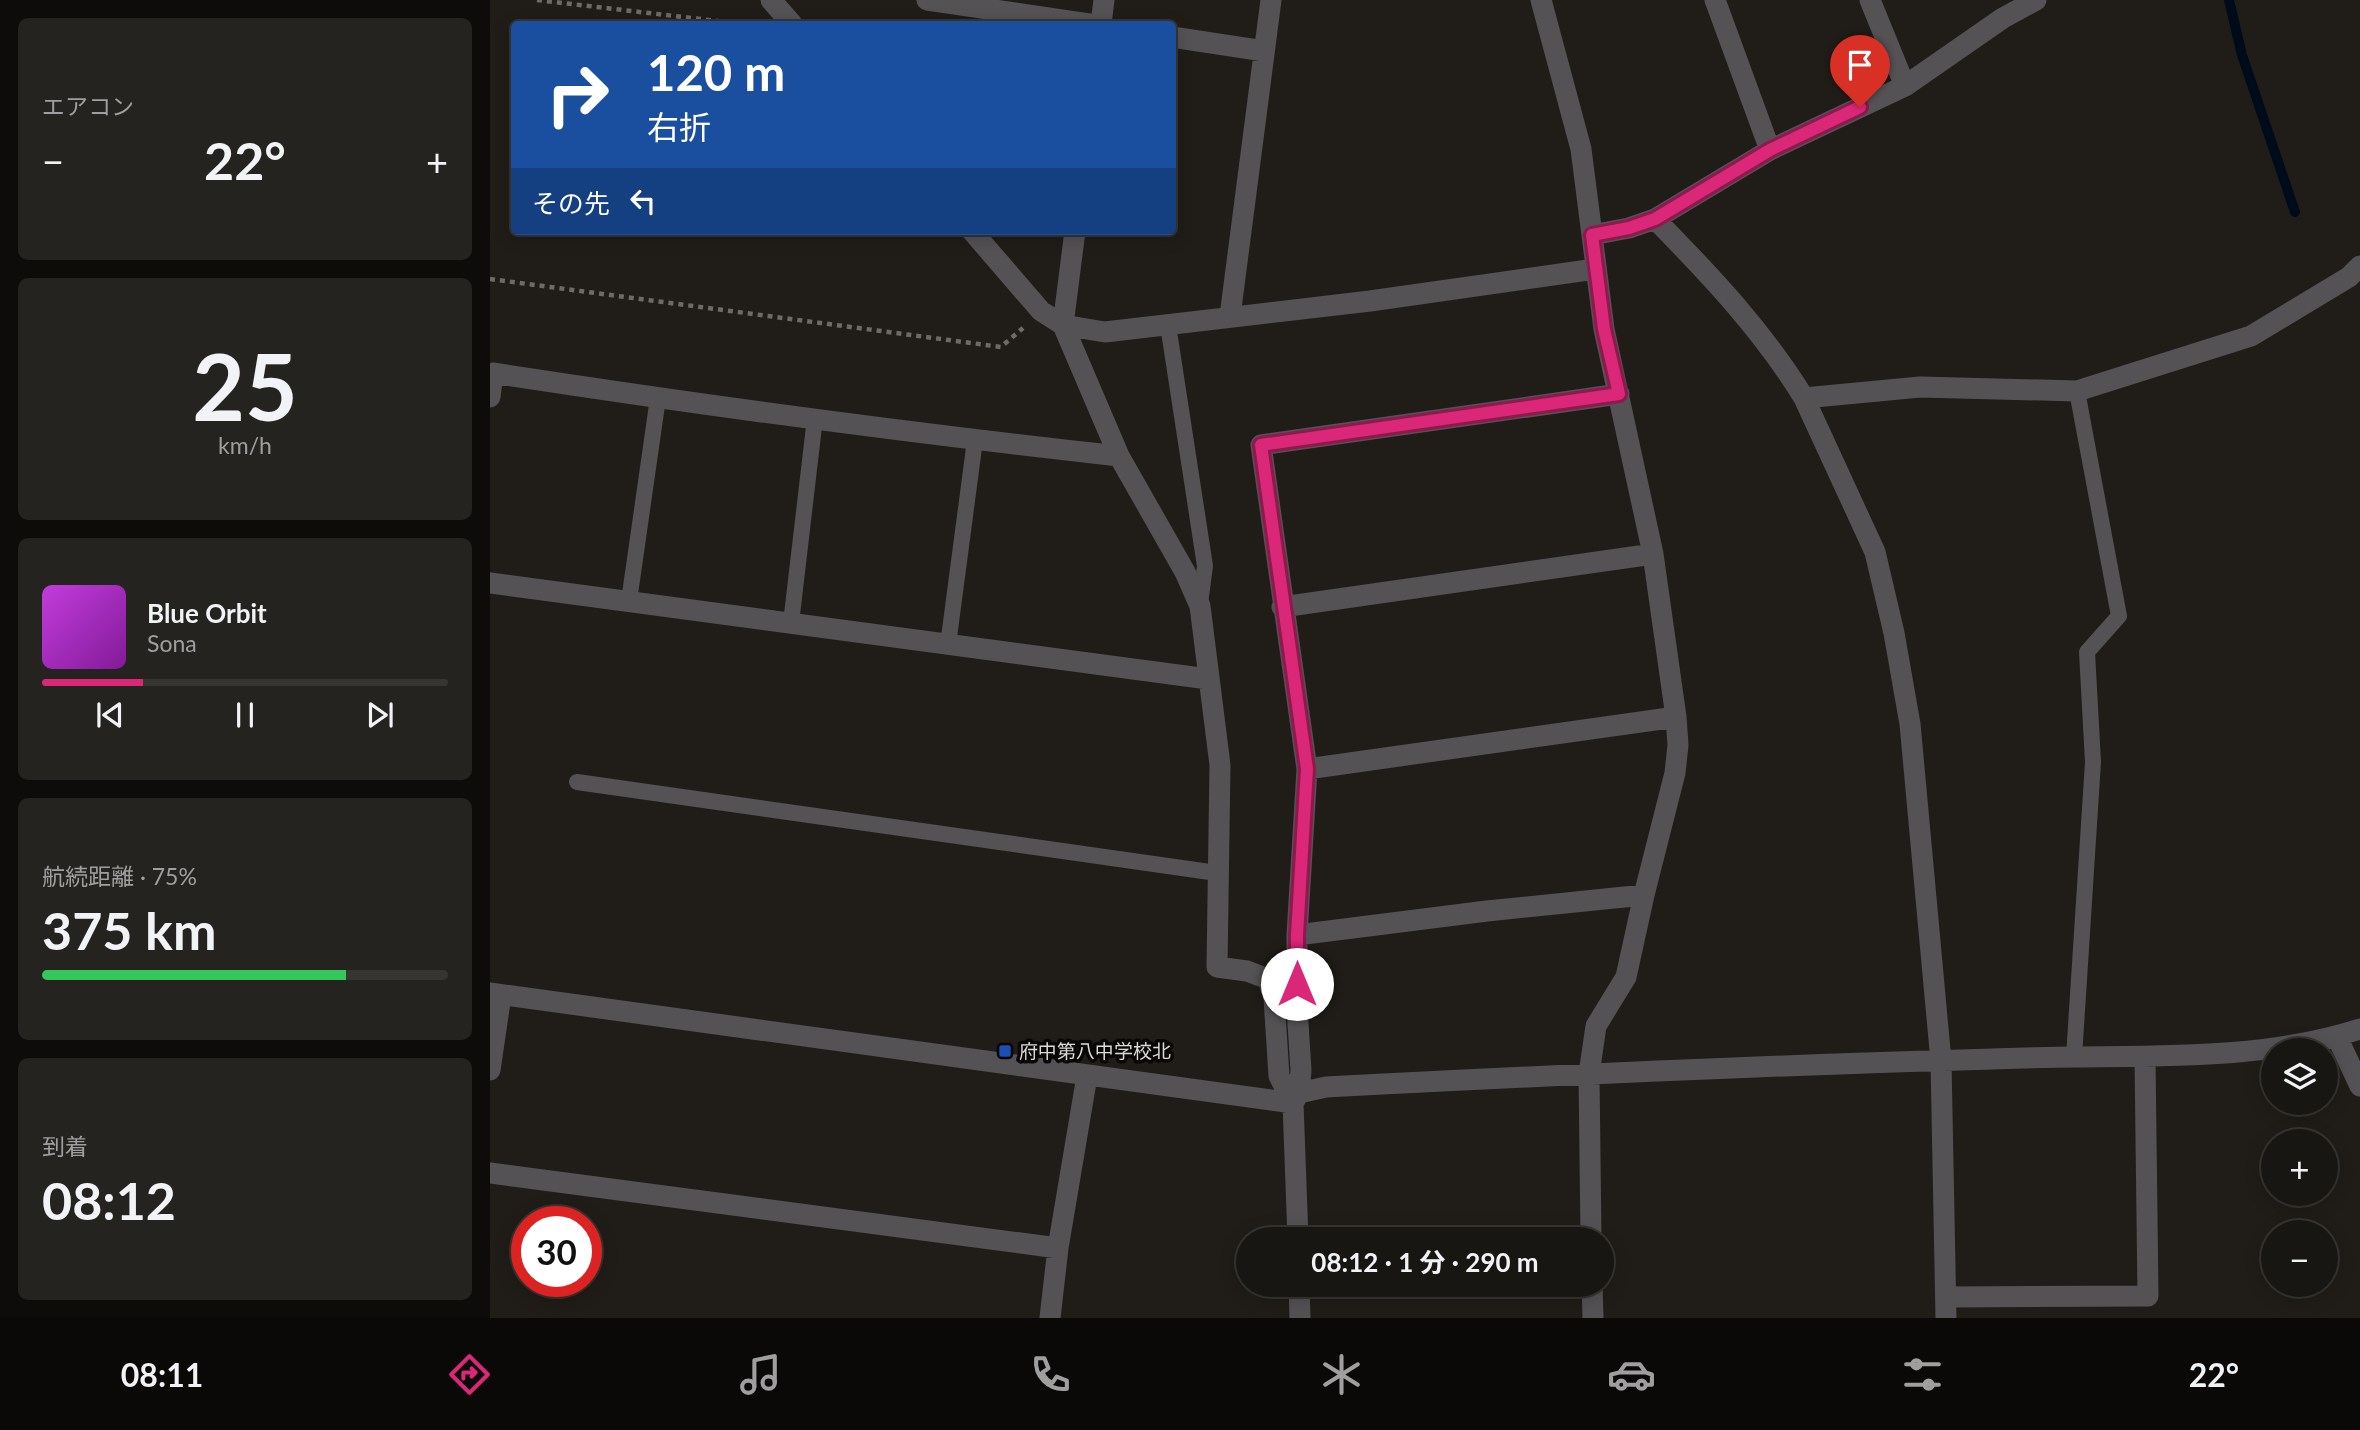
<!DOCTYPE html>
<html lang="ja">
<meta charset="utf-8">
<style>
body{margin:0;font-family:Lato,"Noto Sans JP",sans-serif;background:#252320;color:#f1f3f6;height:100vh;display:flex;flex-direction:column;font-size:26px;white-space:nowrap}
*{box-sizing:border-box;margin:0}
p{font-size:23px;color:#9f9f9f}
.icon{flex:none;width:38px;height:38px;fill:none;stroke:currentColor;stroke-width:2;stroke-linecap:round;stroke-linejoin:round}
.map{position:relative;flex:1;overflow:hidden}
.side{display:flex;flex-direction:column;gap:18px;padding:18px;background:#0d0c0a;width:490px}
.side>*{flex:none}
.banner{position:absolute;left:21px;top:21px;width:665px;height:214px;border-radius:7px;box-shadow:0 4px 18px #0003,0 0 0 2px #363532;background:#1a4fa0;color:#fff;overflow:hidden}
.buttons{position:absolute;left:1771px;top:1038px;display:grid;gap:14px}
.buttons a{display:grid;place-items:center;width:77px;height:77px;border-radius:50%;background:#181612;box-shadow:0 4px 18px #0003,0 0 0 2px #363532;font-size:35px}
.speed{position:absolute;left:21px;top:1206px;display:flex;gap:14px;font-size:35px;font-weight:700;text-align:center}
.speed>*{display:grid;place-content:center;width:91px;height:91px;border-radius:50%;background:#181612;box-shadow:0 4px 18px #0003,0 0 0 2px #363532;line-height:1}
.speed .limit{border:10px solid #d22;background:#fff;color:#111}
.pin{position:absolute;display:grid;place-items:center;width:60px;height:60px;color:#fff;margin:-72px -30px;border-radius:50% 50% 50% 0;rotate:-45deg;box-shadow:0 0 7px #0007}
.pin .icon{rotate:45deg}
.me{position:absolute;width:77px;margin:-38px;rotate:0deg;stroke-linejoin:round;filter:drop-shadow(0 0 5px #0008)}
.turn{display:flex;align-items:center;gap:24px;height:147px;padding:0 21px;font-size:32px}
.turn .icon{width:91px;height:91px;stroke-width:2.5}
.turn b{display:block;font-size:49px;line-height:60px}
.then{display:flex;align-items:center;height:66px;padding:0 21px;background:#0003;gap:14px;font-size:26px}
.big{font-size:52px;font-weight:700;line-height:1.1}
.side .tile{flex:1;display:flex;flex-direction:column;justify-content:center;gap:10px;min-width:0;padding:0 24px;border-radius:10px;background:#252320}
.side .dial{align-items:center;gap:0}
.dial b{font-size:91px;line-height:1}
.song{display:flex;align-items:center;gap:21px}
.cover{width:84px;height:84px;border-radius:10px;background:linear-gradient(135deg,hsl(290 70% 55%),hsl(290 70% 35%))}
.played{height:7px;border-radius:4px;background:linear-gradient(90deg,#db2777 25%,#363532 25%)}
.keys{display:flex;justify-content:space-around;direction:ltr}
.heat{display:flex;justify-content:space-between;align-items:center;font-size:38px;direction:ltr}
.charge{height:10px;border-radius:5px;background:linear-gradient(90deg,#34c759 75%,#363532 0)}
.trip{position:absolute;left:746px;top:1227px;width:378px;height:70px;border-radius:35px;background:#181612;box-shadow:0 4px 18px #0003,0 0 0 2px #363532;font-weight:700;line-height:70px;text-align:center}
.dock{display:flex;height:112px;justify-content:space-around;align-items:center;background:#0a0907;color:#9f9f9f}
.dock .icon{width:49px;height:49px}
.dock .current{color:#db2777}
.dock b{font-size:32px;color:#f1f3f6}
main{display:flex;flex:1;min-height:0}
.map>svg:first-child{display:block}
.lines{fill:none;stroke-linecap:round;stroke-linejoin:round}
.stream{stroke:#000b1a;stroke-width:10}
.path{stroke:#6e6b67;stroke-width:4.5;stroke-dasharray:5 5;stroke-linecap:butt}
.lane{stroke:#545254;stroke-width:16}
.street{stroke:#545254;stroke-width:21}
.route-casing{stroke:#8e194d;stroke-width:18}
.route{stroke:#db2777;stroke-width:12}
.transit-dot{fill:#1a4fb4;stroke:#090706;stroke-width:2.5}
.labels{text-anchor:middle;stroke-width:7;stroke-linejoin:round;paint-order:stroke}
.poi-label{font-size:19px;fill:#dbd9d6;stroke:#090706;text-anchor:start}
</style>
<main>
<section class="side">
<div class="tile"><p>エアコン</p>
<div class="heat"><a>−</a><b class="big">22°</b><a>+</a></div>
</div>
<div class="tile dial"><b>25</b><p>km/h</p></div>
<div class="tile">
<div class="song"><i class="cover"></i><div><b>Blue Orbit</b><p>Sona</p></div></div>
<div class="played"></div>
<div class="keys"><svg class="icon" aria-label="previous" viewBox="0 0 24 24"><path d="M18 5L8 12l10 7zM5 5v14"/></svg><svg class="icon" aria-label="pause" viewBox="0 0 24 24"><path d="M8 5v14M16 5v14"/></svg><svg class="icon" aria-label="next" viewBox="0 0 24 24"><path d="M6 5l10 7-10 7zM19 5v14"/></svg></div>
</div>
<div class="tile"><p>航続距離 · 75%</p><b class="big">375 km</b><div class="charge"></div></div>
<div class="tile"><p>到着</p><b class="big">08:12</b></div>
</section>
<div class="map">
<svg width="1870" height="1318" viewBox="0 0 1870 1318">
<rect width="100%" height="100%" fill="#201d18"/>
<g class="lines">
<path class="stream" d="M1739,0L1752,55L1805,212"/>
<path class="path" d="M47,0L253,24
M0,279L511,347L533,328"/>
<path class="lane" d="M678,325L715,566L710,604
M139,601L168,398
M301,623L325,418
M458,645L485,440
M87,782L727,873
M1584,1057L1603,762L1597,652L1629,616L1587,391"/>
<path class="street" d="M281,0L302,24
M437,0L599,24
M1051,0L1091,149L1114,329L1163,554L1186,717L1188,745L1185,773L1154,895L1136,977L1106,1026L1099,1074L1101,1239
M1225,0L1280,150
M1380,0L1415,86
M611,24L614,0
M682,37L774,51
M1165,219C1220,275 1273,331 1314,398L1430,387L1587,391L1761,336L1859,277L1870,266
M482,231L551,311L573,325L615,332L880,301L1105,269
M585,231L573,325L629,456L695,572L710,606L730,765L727,967L757,971L778,979L784,998L789,1076L803,1103L808,1239
M1102,235L1139,228L1165,219L1280,150L1415,86L1513,18L1546,0
M740,316L781,0
M0,397L3,373C211,405 420,433 629,456
M1314,398L1385,552L1404,633L1420,724L1451,1061L1456,1318
M0,583L718,679
M792,607L1163,554
M817,769L1186,717
M807,935L997,911L1154,895
M0,993L803,1103
M1847,1037L1870,1086
M0,1070L11,995
M809,1093L811,1070L807,1008V935L817,769L771,445L1129,394
M803,1103L809,1093L836,1087C1048,1076 1259,1066 1471,1060C1509,1059 1548,1057 1587,1057C1681,1056 1780,1058 1870,1029
M0,1173L568,1248
M809,1284L810,1318
M1102,1284L1103,1318
M1456,1297L1658,1296L1655,1057
M560,1318L568,1248L597,1076"/>
</g>
<g class="lines">
<defs>
<path id="route" d="M807,984V935L817,769L771,445L1129,394L1114,329L1102,235L1139,228L1165,219L1280,150L1370,107"/>
</defs>
<use href="#route" class="route-casing"/>
<use href="#route" class="route"/>
</g>
<rect class="transit-dot" x="508" y="1044" width="14" height="14" rx="3.5"/>
<g class="labels">
<g class="poi-label">
<text x="529" y="1058">府中第八中学校北</text>
</g>
</g>
</svg>
<div class="buttons">
<a><svg class="icon" aria-label="layers" viewBox="0 0 24 24"><path d="M12 4l9 5-9 5-9-5zM3 14l9 5 9-5"/></svg></a>
<a>+</a>
<a>−</a>
</div>
<div class="speed"><div class="limit">30</div></div>
<div class="pin" style="left:1370px;top:107px;background:#d93025"><svg class="icon" aria-label="arrive" viewBox="0 0 24 24"><path d="M6 21V4h12l-3 4 3 4H6"/></svg></div>
<svg class="me" style="left:807px;top:984px" viewBox="-20 -20 40 40"><circle r="19" fill="#fff"/><path d="M0-13L10 11 0 6-10 11z" fill="#db2777"/></svg>
<div class="trip">08:12 · 1 分 · 290 m</div>
<div class="banner">
<div class="turn"><svg class="icon" aria-label="right" viewBox="0 0 24 24"><path d="M7 20v-9h11M14 6l5 5-5 5"/></svg><div><b>120 m</b>右折</div></div>
<div class="then">その先<svg class="icon" aria-label="left" viewBox="0 0 24 24"><path d="M17 20v-9H6M10 6l-5 5 5 5"/></svg></div>
</div>
</div>
</main>
<nav class="dock">
<b>08:11</b>
<svg class="icon current" aria-label="directions" viewBox="0 0 24 24"><path d="M12 3l9 9-9 9-9-9zM9 14v-3h6M13 9l2 2-2 2"/></svg>
<svg class="icon" aria-label="music" viewBox="0 0 24 24"><path d="M9 18V5l10-2v13"/><circle cx="6" cy="18" r="3"/><circle cx="16" cy="16" r="3"/></svg>
<svg class="icon" aria-label="phone" viewBox="0 0 24 24"><path d="M5 4h4l2 5-3 2q2 4 5 5l2-3 5 2v4C11 20 4 13 5 4z"/></svg>
<svg class="icon" aria-label="climate" viewBox="0 0 24 24"><path d="M12 3v18M4 7l16 10M4 17L20 7"/></svg>
<svg class="icon" aria-label="car" viewBox="0 0 24 24"><path d="M5 17H2v-5l4-1 3-4h7l3 4 3 1v5h-3M9 17h6M6 11h13"/><circle cx="7" cy="17" r="2"/><circle cx="17" cy="17" r="2"/></svg>
<svg class="icon" aria-label="filters" viewBox="0 0 24 24"><path d="M4 7h16M4 17h16"/><circle cx="9" cy="7" r="2"/><circle cx="15" cy="17" r="2"/></svg>
<b>22°</b>
</nav>
